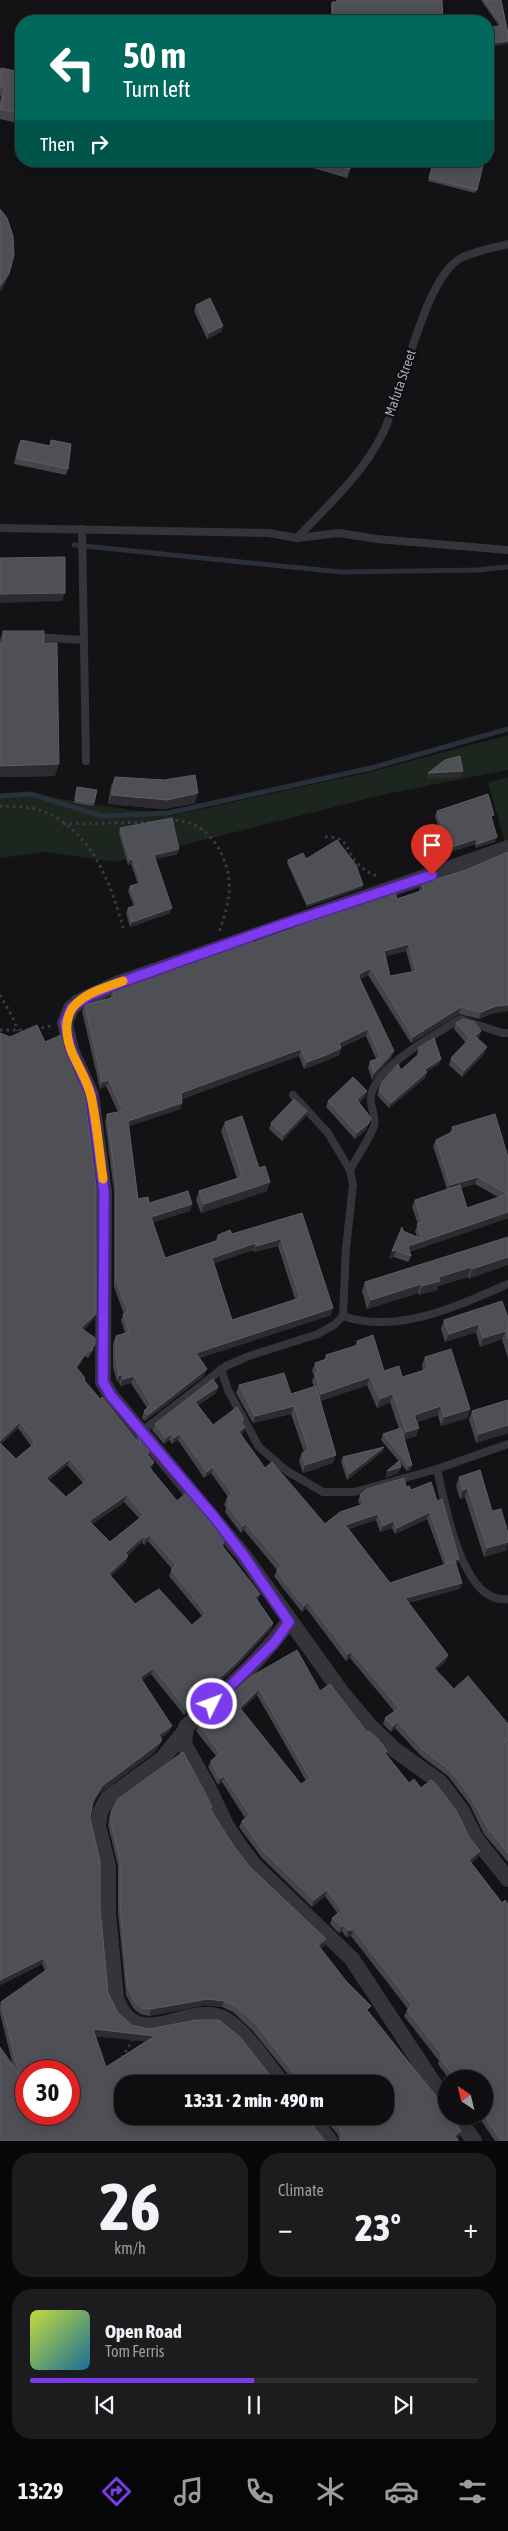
<!DOCTYPE html>
<meta charset="utf-8">
<style>
body{margin:0;font-family:"Asap Condensed",sans-serif;background:#1c1c1e;color:#f1f3f6;height:100vh;display:flex;flex-direction:column;font-size:19px;white-space:nowrap}
*{box-sizing:border-box;margin:0}
p{font-size:16px;color:#9b9c9f}
.icon{flex:none;width:28px;height:28px;fill:none;stroke:currentColor;stroke-width:2;stroke-linecap:round;stroke-linejoin:round}
.map{position:relative;height:2141px;overflow:hidden}
.side{display:flex;flex-direction:column;gap:12px;padding:12px;background:#080809;flex:1}
.side>*{flex:none}
.hud{position:absolute;left:15px;top:15px;width:479px;height:152px;border-radius:20px;box-shadow:0 2px 12px #0003,0 0 0 1px #2e2e30;background:#00695c;color:#fff;overflow:hidden}
.needle{width:32px;rotate:325deg}
.buttons{position:absolute;left:438px;top:2070px;display:grid;gap:10px}
.buttons a{display:grid;place-items:center;width:55px;height:55px;border-radius:50%;background:#0e0e10;box-shadow:0 2px 12px #0003,0 0 0 1px #2e2e30;font-size:25px}
.speed{position:absolute;left:15px;top:2060px;display:flex;gap:10px;font-size:25px;font-weight:700;text-align:center}
.speed>*{display:grid;place-content:center;width:65px;height:65px;border-radius:50%;background:#0e0e10;box-shadow:0 2px 12px #0003,0 0 0 1px #2e2e30;line-height:1}
.speed .limit{border:8px solid #d22;background:#fff;color:#111}
.pin{position:absolute;display:grid;place-items:center;width:42px;height:42px;color:#fff;margin:-51px -21px;border-radius:50% 50% 50% 0;rotate:-45deg;box-shadow:0 0 5px #0007}
.pin .icon{rotate:45deg}
.me{position:absolute;width:55px;margin:-28px;rotate:48deg;stroke-linejoin:round;filter:drop-shadow(0 0 4px #0008)}
.turn{display:flex;align-items:center;gap:18px;height:105px;padding:0 25px;font-size:22px}
.turn .icon{width:65px;height:65px;stroke-width:2.5}
.turn b{display:block;font-size:35px;line-height:42px}
.then{display:flex;align-items:center;height:48px;padding:0 25px;background:#0003;gap:10px;font-size:19px}
.big{font-size:38px;font-weight:800;line-height:1.1}
.side .widget{flex:1;display:flex;flex-direction:column;justify-content:center;gap:8px;min-width:0;padding:0 18px;border-radius:20px;background:#1c1c1e}
.side .dial{align-items:center;gap:0}
.dial b{font-size:65px;line-height:1}
.song{display:flex;align-items:center;gap:15px}
.cover{width:60px;height:60px;border-radius:8px;background:linear-gradient(135deg,hsl(70 70% 55%),hsl(200 70% 35%))}
.played{height:5px;border-radius:2px;background:linear-gradient(90deg,#7c3aed 50%,#2e2e30 50%)}
.keys{display:flex;justify-content:space-around;direction:ltr}
.heat{display:flex;justify-content:space-between;align-items:center;font-size:28px;direction:ltr}
.side .tiles{flex:1;display:grid;gap:12px;grid-template-columns:1fr 1fr}
.widget:last-child{grid-column:span 2}
.trip{position:absolute;left:114px;top:2075px;width:280px;height:50px;border-radius:20px;background:#0e0e10;box-shadow:0 2px 12px #0003,0 0 0 1px #2e2e30;font-weight:800;line-height:50px;text-align:center}
.menu{display:flex;height:80px;justify-content:space-around;align-items:center;background:#060606;color:#9b9c9f}
.menu .icon{width:35px;height:35px}
.menu .current{color:#7c3aed}
.menu b{font-size:22px;color:#f1f3f6}
.map>svg:first-child{display:block}
.green{fill:#1d251f}
.lines{fill:none;stroke-linecap:round;stroke-linejoin:round}
.stream{stroke:#293039;stroke-width:5}
.path{stroke:#3a3b41;stroke-width:3;stroke-dasharray:2.5 4;stroke-linecap:butt}
.lane{stroke:#34343a;stroke-width:8}
.street{stroke:#34343a;stroke-width:16}
.wall{fill:#44444a;fill-rule:evenodd}
.shaded-wall{fill:#2c2c30}
.building{fill:#4f4f56;stroke:#5c5d65;fill-rule:evenodd}
.route-casing{stroke:#51269a;stroke-width:12}
.route{stroke:#7c3aed;stroke-width:9}
.slow{stroke:#f59e0b;stroke-width:9}
.labels{text-anchor:middle;stroke-width:4.5;stroke-linejoin:round;paint-order:stroke}
.street-label{font-size:14px;fill:#a4a7b6;stroke:#0e0e10}
</style>
<div class="map">
<svg width="508" height="2141" viewBox="0 0 508 2141">
<rect width="100%" height="100%" fill="#131315"/>
<path class="green" d="M508,735V770L503,771L386,794L116,862L46,852L0,858V798L31,794L170,816L370,772Z
M508,777V841L505,842L488,783Z"/>
<g class="lines">
<path class="stream" d="M74,545L341,572L477,570L508,567
M0,796L31,794L102,816L168,813L371,768L508,729"/>
<path class="path" d="M0,806C14,807 29,806 42,811C91,829 111,883 123,928
M169,821C208,816 233,860 229,895C227,908 223,921 219,933
M63,824L157,822
M325,837C348,836 346,850 357,863C363,869 369,873 377,876
M0,995L13,1018L18,1031
M35,1029L51,1026
M0,1030H29
M122,2058L134,2037"/>
<path class="lane" d="M0,528L269,533L297,538L339,533L377,539L508,550
M82,529L86,761
M297,538C328,505 363,474 383,433C402,394 424,277 461,258C475,251 493,248 508,244
M34,637L84,640
M350,1170C356,1158 370,1138 374,1126C377,1116 369,1106 371,1096C377,1065 435,1035 460,1019L502,1033H508
M343,1316C398,1335 457,1306 508,1284
M221,1369L228,1390L259,1447L287,1471L323,1492H354L437,1469L508,1444
M142,1431L226,1366L249,1356L318,1334L334,1325L343,1316L346,1248L353,1185L350,1170L328,1133L293,1095
M437,1469C445,1502 461,1605 508,1599"/>
<path class="street" d="M508,848L119,983L78,1002L71,1008L65,1023L71,1050L91,1094L104,1192L103,1382L111,1396L244,1556L342,1693L369,1725L395,1750L440,1782L462,1811L476,1839L508,1879
M289,1621C260,1662 223,1693 186,1727L184,1744L208,1787L226,1825L239,1845L254,1865L352,1959L446,2102
M184,1732L162,1759L108,1798L100,1812L98,1826L108,1866V1913L116,1998C136,2055 185,2004 220,2017C241,2024 268,2066 283,2084
M310,2116L330,2141
M456,2116L474,2141"/>
</g>
<path class="wall" d="M336,0H442L443,21H331V6L332,2H336Z
M481,0H501L508,34L495,46L492,31L493,27L499,26Z
M21,68V124L0,119V102L1,96H0V71L19,72Z
M300,161H353L347,178L299,164Z
M433,161L477,190L475,193L428,181Z
M196,305L223,326L221,332L207,339L194,311Z
M21,440L49,446L51,440L68,469L66,475L14,464L18,446Z
M3,631L44,643L55,776L0,777V640Z
M115,777L195,803L164,809L108,804L111,786Z
M77,787L94,803L93,806L74,803Z
M437,811L492,820L495,842L476,848L475,844L447,853L435,816Z
M120,828L178,854L155,859L170,913L130,927L126,913L128,908L134,906L128,891L130,886L138,884L131,864L128,865L119,833Z
M508,852V1011L494,1013L479,1019L459,1014L411,1043L368,975L360,979L391,1058L372,1080L368,1068L370,1061L376,1059L366,1036L341,1047L339,1055L323,1062L304,1069L299,1056L182,1099V1103L180,1109L129,1126L138,1199L149,1203L190,1211L153,1222L165,1258L215,1241L218,1235L232,1234L302,1213L331,1315L199,1358L204,1376L145,1421L142,1418L144,1411L147,1408L131,1383L120,1386L119,1382H117L113,1367V1343L116,1336L125,1333L121,1320L124,1314L114,1287V1192L105,1121L107,1114L118,1112L106,1086L100,1089L82,1011L85,1005L110,998L113,991L253,943L420,892L419,890L422,884L466,870ZM406,951L412,972L390,976L386,956ZM278,1246L295,1299L232,1320L214,1263L253,1250L254,1252Z
M306,859L363,885L362,888L307,907L287,863L288,860Z
M456,1023L481,1031L479,1037L477,1039L484,1054L462,1077L449,1065L451,1058L466,1043L454,1029Z
M0,1033L93,1320L84,1330L95,1344L93,1351L88,1358L85,1356L77,1369L84,1380L136,1440L138,1435L149,1456L154,1462L151,1469L177,1501L225,1540L223,1547L260,1594L257,1600L273,1623L271,1629L234,1669L184,1715L151,1674L142,1680L169,1732L161,1738L162,1740L159,1746L155,1752L100,1793L93,1804L90,1818L100,1908L108,1993L118,2013L132,2025L277,2084L0,2141L13,2066L0,2013V2006L1,2002L45,1971L42,1964L0,1985ZM18,1428L31,1446L16,1459L1,1444ZM67,1465L83,1483L66,1497L49,1480ZM124,1502L139,1518L110,1542L92,1524ZM148,1541L172,1569L169,1576L202,1616L192,1625L135,1604L111,1576L126,1562L128,1555L142,1542L144,1545ZM95,2036L146,2041L106,2067Z
M418,1048L441,1059L439,1064L426,1072L425,1078L389,1108L377,1095L382,1082L401,1070L418,1055L417,1053Z
M367,1091L365,1097L359,1103L371,1118L366,1130L355,1139L326,1107L328,1101Z
M307,1111L305,1117L282,1141L269,1129L271,1123Z
M225,1122L259,1168L267,1191L201,1213L196,1200L199,1191L237,1178L221,1131Z
M452,1127L508,1157V1218L409,1252L411,1256L408,1262L394,1257L389,1258L403,1231L417,1237L415,1231L418,1224L412,1207L415,1200L447,1189L433,1146L436,1140L450,1133ZM475,1184L498,1197L467,1208L461,1188Z
M508,1237L469,1279L468,1277L438,1286L437,1290L419,1295L418,1293L367,1309L362,1291L365,1282Z
M508,1318V1359L502,1339L480,1347L476,1332L445,1342L441,1329L444,1320Z
M357,1341L384,1371L402,1377L423,1370L422,1365L425,1357L470,1409L467,1418L441,1426L438,1415L417,1422L419,1428L416,1436L404,1440L412,1465L410,1471H407L381,1440L383,1434L399,1429L390,1402L377,1408L367,1385L320,1401L333,1463L303,1473L299,1461L302,1453L304,1452L291,1414L253,1423L236,1393L239,1385L291,1394L314,1387L312,1381L314,1376L312,1371L315,1363L324,1360L326,1355L355,1346Z
M218,1387L216,1393L198,1405L213,1425L244,1420L242,1424L245,1427L243,1433L241,1435L265,1468L325,1524L360,1505L358,1501L360,1495L406,1487L437,1501L459,1559L456,1565L462,1583L459,1589L408,1603L448,1655L446,1661L436,1670L454,1689L508,1724V1862L484,1834L470,1805L448,1776L421,1756L395,1728L391,1732L383,1724L385,1718L394,1711L350,1658L346,1661L306,1608L302,1612L282,1587L274,1576L277,1570L244,1530L241,1533L225,1512L226,1507L224,1505L227,1498L228,1497L211,1473L204,1478L178,1440L172,1444L169,1440L164,1444L152,1430L155,1424ZM427,1519L444,1565L390,1583L349,1529L376,1520L380,1532L392,1528L395,1534Z
M508,1400V1433L476,1443L469,1419L472,1411Z
M384,1447L382,1452L347,1480L341,1462L343,1457Z
M459,1477L492,1511L507,1550L484,1557L465,1497L460,1499L456,1486Z
M250,1677L320,1691L367,1732L409,1783L478,1857L471,1863L502,1903L508,2141H495L478,2116H484V2079H449L438,2064L439,2061L404,2016L408,2009L351,1936L346,1937L342,1931L339,1933L330,1924L332,1918L338,1914L325,1896L312,1907L262,1858L239,1827L242,1821L245,1818L222,1782L218,1785L208,1767L211,1761L216,1756L196,1731L199,1725ZM257,1695L306,1781L301,1784L241,1710Z
M112,1809L211,1810L233,1845L249,1866L326,1939L324,1946L320,1948L446,2116L461,2131L459,2137L457,2139L459,2141H339L338,2135L322,2116H385L292,2084L291,2078L252,2030L233,2012L222,2007L205,2005L149,2016L140,2014L133,2008L126,1995L118,1913V1866L108,1825L110,1815Z"/>
<path class="shaded-wall" d="M508,41V44L495,46L496,43Z
M9,274L4,286L0,292V286Z
M223,326L221,332L207,339L209,333Z
M65,593L62,601L0,603V594Z
M59,764L55,776L0,777V766Z
M463,771L461,777L426,779L428,773Z
M198,793L195,803L164,809L108,804L112,795Z
M497,837L495,842L476,848L478,844Z
M476,839L475,844L447,853L449,848Z
M179,849L178,854L152,860L154,855Z
M133,859L131,864L128,865L130,860Z
M363,885L362,888L307,907L308,904Z
M172,908L170,913L130,927L132,922Z
M409,944L406,951L382,957L384,951Z
M371,968L368,975L356,982L358,975Z
M508,1005V1011L494,1013L479,1019L481,1012L496,1006Z
M461,1007L459,1014L411,1043L413,1037Z
M368,1029L366,1036L336,1050L339,1043Z
M481,1031L479,1037L473,1043L475,1036Z
M487,1047L484,1054L462,1077L464,1071Z
M341,1048L339,1055L323,1062L304,1069L307,1062Z
M301,1049L299,1056L178,1100L181,1093Z
M394,1051L391,1058L372,1080L374,1073Z
M441,1059L439,1064L422,1075L424,1070Z
M427,1072L425,1078L389,1108L391,1103Z
M109,1080L106,1086L100,1089L102,1082Z
M367,1091L365,1097L355,1106L357,1100Z
M182,1103L180,1109L126,1127L128,1121Z
M307,1111L305,1117L282,1141L284,1135Z
M368,1124L366,1130L355,1139L357,1133Z
M478,1177L475,1184L448,1192L450,1185Z
M270,1182L267,1191L201,1213L204,1204Z
M192,1204L190,1211L148,1224L151,1217Z
M508,1212V1218L405,1253L408,1246Z
M281,1239L278,1246L254,1252L256,1246Z
M256,1243L253,1250L210,1265L212,1258Z
M396,1250L394,1257L389,1258L392,1251Z
M508,1257V1265L469,1279L472,1269Z
M471,1267L468,1277L438,1286L437,1290L419,1295L422,1286L439,1277Z
M421,1284L418,1293L367,1309L371,1300Z
M333,1308L331,1315L194,1360L196,1353Z
M96,1314L93,1320L79,1335L81,1328Z
M479,1324L476,1332L445,1342L449,1334Z
M506,1331L502,1339L480,1347L483,1338Z
M95,1344L93,1351L88,1358L91,1351Z
M88,1350L85,1356L74,1374L76,1367Z
M207,1369L204,1376L145,1421L148,1415Z
M122,1375L119,1382H117L119,1376Z
M134,1376L131,1383L120,1386L123,1379Z
M370,1377L367,1385L318,1402L321,1394Z
M218,1387L216,1393L193,1408L195,1402Z
M393,1394L390,1402L377,1408L380,1399Z
M294,1406L291,1414L253,1423L255,1416Z
M441,1406L438,1415L411,1423L414,1415Z
M470,1409L467,1418L441,1426L444,1417Z
M20,1422L18,1428L0,1445V1441Z
M508,1425V1433L476,1443L479,1434Z
M245,1427L243,1433L237,1438L239,1432Z
M419,1428L416,1436L403,1440L406,1432Z
M171,1434L169,1440L164,1444L166,1438Z
M180,1434L178,1440L172,1444L174,1438Z
M384,1447L382,1452L347,1480L349,1474Z
M336,1455L333,1463L303,1473L305,1465Z
M70,1459L67,1465L44,1484L46,1478Z
M154,1462L152,1469L147,1473L149,1467Z
M412,1465L410,1471H407L409,1466Z
M213,1467L211,1473L204,1478L207,1472Z
M401,1467L398,1474L385,1478L387,1471Z
M468,1488L465,1497L460,1499L463,1490Z
M127,1495L124,1502L87,1527L89,1521Z
M430,1512L427,1519L395,1534L397,1528Z
M378,1514L376,1520L343,1531L345,1525Z
M394,1521L392,1528L380,1532L383,1526Z
M246,1524L244,1530L241,1533L243,1526Z
M150,1535L148,1541L144,1545L146,1538Z
M144,1536L142,1542L123,1559L125,1553Z
M508,1542L507,1550L484,1557L487,1548Z
M128,1556L126,1562L107,1580L109,1574Z
M459,1559L457,1565L445,1569L447,1563Z
M462,1583L459,1589L403,1604L405,1598Z
M260,1594L258,1600L253,1603L255,1597Z
M308,1602L306,1608L302,1612L304,1606Z
M273,1623L271,1629L234,1669L184,1715L186,1709Z
M352,1652L350,1658L346,1661L348,1654Z
M448,1655L446,1661L432,1674L434,1668Z
M154,1668L151,1674L138,1683L140,1677Z
M259,1689L257,1695L237,1714L240,1708Z
M398,1722L395,1728L391,1732L393,1726Z
M172,1726L169,1732L157,1741L159,1735Z
M162,1740L159,1746L155,1752L100,1793L91,1807L93,1801L102,1786Z
M224,1776L222,1782L218,1785L220,1779Z
M480,1851L478,1857L467,1866L469,1860Z
M327,1890L325,1896L312,1907L314,1900Z
M344,1925L342,1931L339,1933L342,1927Z
M348,1930H354L351,1936L346,1937Z
M326,1939L324,1946L316,1952L318,1945Z
M44,1958L42,1964L0,1985V1980Z
M208,1999L224,2001L222,2007L205,2005L149,2016L151,2009Z
M93,2029L155,2036L152,2042L91,2036Z
M461,2131L459,2137L455,2141V2136Z"/>
<path class="building" d="M338,0H442L443,21H333L332,2H338Z
M484,0H501L508,34V41L496,43L493,27L502,25Z
M1,68L20,72L21,68V114L0,109L5,87L0,86V73Z
M325,161H353L350,169Z
M434,161H452L460,163L461,161H484L477,190L429,178Z
M0,209L7,218L13,236L14,255L9,274L0,286Z
M210,298L223,326L209,333L196,305Z
M21,440L50,446L51,440L71,444L68,469L17,458Z
M65,557V593L0,594V558Z
M3,631H44V643H57L59,764L0,766V644H4Z
M460,756L463,771L428,773L445,760Z
M195,775L198,793L167,800L112,795L115,777L164,780Z
M77,787L97,790L94,803L75,800Z
M488,794L494,815L491,816L497,837L478,844L476,839L449,848L437,811Z
M172,818L179,849L154,855L172,908L132,922L128,908L137,905L130,886L141,883L133,859L130,860L120,828Z
M337,840L356,865L363,885L308,904L288,860L303,853L306,859Z
M508,852V1005L496,1006L481,1012L461,1007L413,1037L371,968L358,975L394,1051L374,1073L370,1061L381,1058L368,1029L339,1043L341,1048L326,1055L307,1062L301,1049L181,1093L182,1103L128,1121L138,1199L148,1197L149,1203L188,1191L192,1204L151,1217L165,1258L219,1240L218,1235L230,1230L232,1234L302,1213L333,1308L196,1353L207,1369L148,1415L144,1411L151,1404L134,1376L123,1379L122,1375L119,1376L116,1360V1336L129,1332L123,1314L128,1312L116,1280V1185L107,1114L123,1111L109,1080L102,1082L85,1005L114,997L113,991L125,985L253,941V943L395,892L397,899L424,890L422,884L466,870ZM409,944L416,971L390,976L384,951ZM281,1239L300,1298L232,1320L212,1258L256,1243V1246Z
M463,1019L474,1022L481,1031L475,1036L487,1047L464,1071L451,1058L470,1038L456,1023Z
M37,1025L45,1042L61,1035L64,1048L84,1091L96,1186V1314L81,1328L95,1338V1344L91,1351L88,1350L76,1367L85,1378L84,1380L100,1399L102,1397L141,1446L138,1435L151,1451L147,1454L154,1462L149,1467L177,1501L186,1493L225,1540L221,1544L260,1594L255,1597L273,1623L236,1663L186,1709L154,1668L140,1677L172,1726L159,1735L162,1740L157,1745L102,1786L93,1801L90,1818L100,1861V1908L108,1993L118,2013L132,2025L149,2029L196,2020H219L240,2037L277,2084H122V2116H305L325,2141H0V2047L19,2074L1,2002L49,1968L44,1958L0,1980V1443L16,1459L35,1443L20,1422L0,1441V1033L10,1037ZM70,1459L87,1480L66,1497L46,1478ZM127,1495L144,1515L110,1542L89,1521ZM150,1535L176,1565L171,1570L206,1613L192,1625L159,1589L135,1604L109,1574L128,1556L125,1553L144,1536L146,1538ZM93,2029L155,2036L106,2067ZM26,2071H69V2114H26Z
M434,1038L441,1059L424,1070L427,1072L391,1103L379,1090L382,1082L398,1064L401,1070L421,1052L418,1048Z
M353,1077L367,1091L357,1100L371,1118L368,1124L357,1133L328,1101Z
M294,1099L307,1111L284,1135L271,1123Z
M495,1114L508,1157V1212L408,1246L411,1256L396,1250L392,1251L402,1227L403,1231L422,1239L417,1224L422,1223L415,1200L460,1185L467,1208L508,1194L478,1177L450,1185L436,1140L454,1131L452,1127Z
M242,1116L259,1168L265,1166L270,1182L204,1204L199,1191L242,1177L225,1122Z
M508,1237V1257L472,1269L471,1267L439,1277L440,1281L422,1286L421,1284L371,1300L365,1282Z
M502,1301L508,1318V1339L506,1331L483,1338L479,1324L449,1334L444,1320Z
M373,1335L384,1371L399,1366L402,1377L428,1369L425,1357L451,1349L470,1409L444,1417L441,1406L414,1415L419,1428L406,1432L393,1394L380,1399L370,1377L321,1394L315,1373L318,1372L315,1363L327,1359L326,1355L358,1345L357,1341Z
M284,1373L291,1394L316,1386L336,1455L305,1465L302,1453L309,1451L294,1406L255,1416L239,1385Z
M213,1379L218,1387L195,1402L213,1425L237,1407L244,1420L240,1421L245,1427L239,1432L265,1468L272,1462L325,1524L340,1512L364,1504L360,1495L367,1489L404,1478L406,1487L409,1486L411,1490L431,1482L437,1501L442,1499L459,1559L447,1563L430,1512L397,1528L394,1521L383,1526L378,1514L345,1525L390,1583L455,1561L462,1583L405,1598L448,1655L434,1668L454,1689L468,1676L508,1724V1740L506,1742L508,1745V1853L487,1827L472,1799L450,1770L423,1750L398,1722L393,1726L385,1718L399,1708L352,1652L348,1654L308,1602L304,1606L284,1581L277,1570L282,1566L246,1524L243,1526L227,1505L230,1503L227,1498L232,1493L213,1467L207,1472L180,1434L174,1438L171,1434L166,1438L155,1424Z
M508,1400V1425L479,1434L472,1411Z
M401,1428L412,1465L409,1466L383,1434Z
M384,1447L349,1474L343,1457Z
M399,1461L401,1467L387,1471Z
M480,1470L492,1511L501,1509L508,1533V1542L487,1548L468,1488L463,1490L459,1477Z
M297,1650L320,1691L330,1684L367,1732L369,1731L378,1739L387,1751L385,1753L409,1783L414,1779L421,1788L431,1780L435,1783L456,1810L469,1837L480,1851L469,1860L502,1903L505,1900L508,1904V2141H501L484,2115V2079H456L440,2058L443,2056L407,2010L412,2005L354,1930H348L344,1925L342,1927L332,1918L342,1910L327,1890L314,1900L264,1852L242,1821L250,1815L224,1776L220,1779L211,1761L220,1753L199,1725L250,1677ZM259,1689L310,1778L301,1784L240,1708Z
M183,1752L201,1785L212,1807L210,1809L233,1845L249,1866L326,1939L318,1945L346,1981L371,2006L367,2010L440,2101L446,2106V2116H451L461,2131L455,2136L459,2141H339L342,2138L340,2129L330,2116H385V2084H292L294,2082L293,2072L255,2023L235,2006L224,2001L208,1999L151,2009L142,2008L135,2002L128,1989L120,1906V1860L110,1819L112,1809L118,1799Z"/>
<g class="lines">
<defs>
<path id="route" d="M212,1704L274,1643L289,1622L244,1556L214,1517L111,1396L103,1382L104,1192L91,1094L71,1050L67,1033L65,1023L71,1008L88,996L119,983L276,927L432,875"/>
</defs>
<use href="#route" class="route-casing"/>
<use href="#route" class="route"/>
<path class="slow" d="M103,1179C99,1151 97,1123 91,1096C87,1079 77,1065 71,1050C55,1004 85,994 123,981"/>
</g>
<g class="labels">
<g class="street-label">
<text transform="translate(400 383) rotate(-71)" y="5">Mafuta Street</text>
</g>
</g>
</svg>
<div class="buttons">
<a><svg class="needle" viewBox="-14 -14 28 28"><path d="M0-13l5 13h-10z" fill="#e53935"/><path d="M0 13l5-13h-10z" fill="#9b9c9f"/></svg></a>
</div>
<div class="speed"><div class="limit">30</div></div>
<div class="pin" style="left:432px;top:875px;background:#d93025"><svg class="icon" aria-label="arrive" viewBox="0 0 24 24"><path d="M6 21V4h12l-3 4 3 4H6"/></svg></div>
<svg class="me" style="left:212px;top:1704px" viewBox="-20 -20 40 40"><circle r="17" fill="#7c3aed" stroke="#fff" stroke-width="3"/><path d="M0-11L8 9 0 5-8 9z" fill="#fff"/></svg>
<div class="trip">13:31 · 2 min · 490 m</div>
<div class="hud">
<div class="turn"><svg class="icon" aria-label="left" viewBox="0 0 24 24"><path d="M17 20v-9H6M10 6l-5 5 5 5"/></svg><div><b>50 m</b>Turn left</div></div>
<div class="then">Then<svg class="icon" aria-label="right" viewBox="0 0 24 24"><path d="M7 20v-9h11M14 6l5 5-5 5"/></svg></div>
</div>
</div>
<section class="side">
<div class="tiles">
<div class="widget dial"><b>26</b><p>km/h</p></div>
<div class="widget"><p>Climate</p>
<div class="heat"><a>−</a><b class="big">23°</b><a>+</a></div>
</div>
<div class="widget">
<div class="song"><i class="cover"></i><div><b>Open Road</b><p>Tom Ferris</p></div></div>
<div class="played"></div>
<div class="keys"><svg class="icon" aria-label="previous" viewBox="0 0 24 24"><path d="M18 5L8 12l10 7zM5 5v14"/></svg><svg class="icon" aria-label="pause" viewBox="0 0 24 24"><path d="M8 5v14M16 5v14"/></svg><svg class="icon" aria-label="next" viewBox="0 0 24 24"><path d="M6 5l10 7-10 7zM19 5v14"/></svg></div>
</div>
</div>
</section>
<nav class="menu">
<b>13:29</b>
<svg class="icon current" aria-label="directions" viewBox="0 0 24 24"><path d="M12 3l9 9-9 9-9-9zM9 14v-3h6M13 9l2 2-2 2"/></svg>
<svg class="icon" aria-label="music" viewBox="0 0 24 24"><path d="M9 18V5l10-2v13"/><circle cx="6" cy="18" r="3"/><circle cx="16" cy="16" r="3"/></svg>
<svg class="icon" aria-label="phone" viewBox="0 0 24 24"><path d="M5 4h4l2 5-3 2q2 4 5 5l2-3 5 2v4C11 20 4 13 5 4z"/></svg>
<svg class="icon" aria-label="climate" viewBox="0 0 24 24"><path d="M12 3v18M4 7l16 10M4 17L20 7"/></svg>
<svg class="icon" aria-label="car" viewBox="0 0 24 24"><path d="M5 17H2v-5l4-1 3-4h7l3 4 3 1v5h-3M9 17h6M6 11h13"/><circle cx="7" cy="17" r="2"/><circle cx="17" cy="17" r="2"/></svg>
<svg class="icon" aria-label="filters" viewBox="0 0 24 24"><path d="M4 7h16M4 17h16"/><circle cx="9" cy="7" r="2"/><circle cx="15" cy="17" r="2"/></svg>
</nav>
